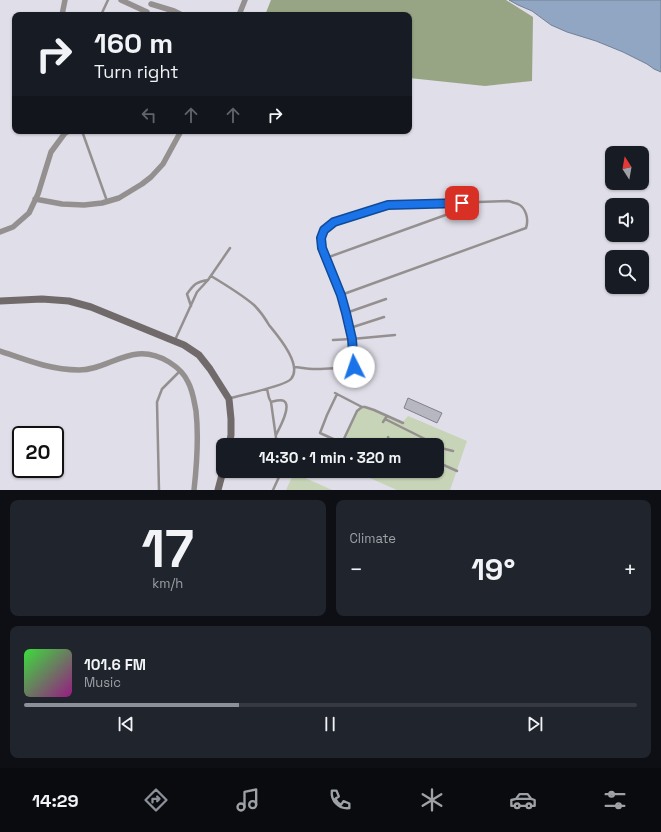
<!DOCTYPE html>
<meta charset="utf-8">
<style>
body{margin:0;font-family:"Space Grotesk",sans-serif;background:#20242c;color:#f1f3f6;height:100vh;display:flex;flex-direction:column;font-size:15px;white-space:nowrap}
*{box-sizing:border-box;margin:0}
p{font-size:13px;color:#9ea1a6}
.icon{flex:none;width:22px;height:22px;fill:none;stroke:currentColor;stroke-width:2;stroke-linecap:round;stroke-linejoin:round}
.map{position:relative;height:490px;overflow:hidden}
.drawer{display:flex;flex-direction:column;gap:10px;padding:10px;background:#0d0f14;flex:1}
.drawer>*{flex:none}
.top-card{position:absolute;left:12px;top:12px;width:400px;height:122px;border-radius:8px;box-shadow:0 1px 3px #0004;background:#171b24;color:#f1f3f6;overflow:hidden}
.needle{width:26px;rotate:349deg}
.fabs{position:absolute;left:605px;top:146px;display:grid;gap:8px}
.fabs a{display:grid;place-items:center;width:44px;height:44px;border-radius:8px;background:#171b24;box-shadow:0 1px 3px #0004;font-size:20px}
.speed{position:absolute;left:12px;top:426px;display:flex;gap:8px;font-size:20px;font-weight:700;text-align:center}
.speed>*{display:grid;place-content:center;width:52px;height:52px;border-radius:50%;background:#171b24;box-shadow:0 1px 3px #0004;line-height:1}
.speed .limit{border:2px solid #111;border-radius:6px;background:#fff;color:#111}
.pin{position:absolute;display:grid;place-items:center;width:34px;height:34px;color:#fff;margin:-17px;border-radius:8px;box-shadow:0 2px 6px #0006}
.me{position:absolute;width:44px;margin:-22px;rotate:356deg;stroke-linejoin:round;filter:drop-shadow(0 0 3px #0008)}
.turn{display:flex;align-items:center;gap:14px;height:84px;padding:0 16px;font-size:18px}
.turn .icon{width:52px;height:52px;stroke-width:2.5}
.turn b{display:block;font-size:28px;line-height:34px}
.lanes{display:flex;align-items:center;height:38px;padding:0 16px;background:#0003;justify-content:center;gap:20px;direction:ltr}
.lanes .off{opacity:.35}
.big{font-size:30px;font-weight:800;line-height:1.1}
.drawer .widget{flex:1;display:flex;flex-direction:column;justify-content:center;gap:6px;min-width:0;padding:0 14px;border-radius:8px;background:#20242c}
.drawer .dial{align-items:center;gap:0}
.dial b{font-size:52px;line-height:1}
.song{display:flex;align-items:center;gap:12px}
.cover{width:48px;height:48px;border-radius:6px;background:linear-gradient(135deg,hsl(120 70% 55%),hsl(310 70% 35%))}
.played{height:4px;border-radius:2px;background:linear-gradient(90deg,#8c9099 35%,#363941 35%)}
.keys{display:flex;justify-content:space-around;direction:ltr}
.heat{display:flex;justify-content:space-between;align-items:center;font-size:22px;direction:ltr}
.drawer .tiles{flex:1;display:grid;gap:10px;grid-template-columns:1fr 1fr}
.widget:last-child{grid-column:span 2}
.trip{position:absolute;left:216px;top:438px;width:228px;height:40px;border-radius:8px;background:#171b24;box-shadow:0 1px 3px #0004;font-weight:800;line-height:40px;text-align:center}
.dock{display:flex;height:64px;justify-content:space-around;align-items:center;background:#090b0e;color:#9ea1a6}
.dock .icon{width:28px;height:28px}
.dock .active{color:#8c9099}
.dock b{font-size:18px;color:#f1f3f6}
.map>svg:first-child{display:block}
.green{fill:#c7d4b7}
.forest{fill:#97a585}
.water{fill:#90a6c2;stroke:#728196}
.building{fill:#b6b7c0;stroke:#808189}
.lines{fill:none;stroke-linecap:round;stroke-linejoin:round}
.lane{stroke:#959090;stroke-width:2.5}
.street{stroke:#959090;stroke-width:5.5}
.secondary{stroke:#716a6a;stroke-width:7}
.route-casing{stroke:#114b97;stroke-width:10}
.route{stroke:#1a73e8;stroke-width:7}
</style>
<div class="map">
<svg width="661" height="490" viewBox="0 0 661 490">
<rect width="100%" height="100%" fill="#e0dee8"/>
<path class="green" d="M362,407H365L402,423L408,416L467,441L450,490H397L354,471H437V445H341L357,411Z
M294,473L332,490H286Z"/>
<path class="forest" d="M271,0H506L533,17L532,81L485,86L409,78V15H265Z"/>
<path class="water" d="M509,0H661V72L654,69L647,64L623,52L596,41L567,32L551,25L532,11L518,5Z"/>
<path class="building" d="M408,398L442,413L437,423L404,408Z"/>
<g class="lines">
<path class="lane" d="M101,15L108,0
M82,131L107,201
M326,258L465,208L474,204
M211,276C226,285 241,294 254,305C260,311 265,318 269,325C278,336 303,365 291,379C285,386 242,395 230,398
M341,295L526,228C529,219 526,208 518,204C515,203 511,202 508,201L388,205L334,222L324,229L321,238L322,248L341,295L352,339L395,335
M191,306L187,294C194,284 196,282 208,280
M346,313L386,299
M350,328L384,317
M175,340L197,292L208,280L230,248
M294,367C300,367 306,369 313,369C327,369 340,368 354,367L352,339L333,340
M267,389L269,398L271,402L277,445
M335,393L362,407
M337,394L327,415L320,433L342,443L357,411L362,407H365L374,410L403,423
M271,402C275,401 281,399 284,401C292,406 279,429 276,435
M385,419L437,445
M383,422L387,416
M388,437L390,441L398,445
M437,445L445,449L453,451
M437,462L457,471
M159,490L157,402L162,389L180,371
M273,490L279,477L280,471"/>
<path class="street" d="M121,0L147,12
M151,4L174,11L182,15
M62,15L65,0
M239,15L245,0
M35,199L62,204L84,205L102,203L119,198L142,184L151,177L163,164L181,131
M0,232L13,227L29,213L38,194L51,152L65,133L69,131
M0,351C26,360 51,370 79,370C100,370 117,356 138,354C149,353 159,356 169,362C177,367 184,373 188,382C193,391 194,401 196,411C199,438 197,463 194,490"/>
<path class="secondary" d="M0,301L42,299L69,301L91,307L184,345L199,355L210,369L229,399L231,419V435L229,445
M218,490L223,471"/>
</g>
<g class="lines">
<defs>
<path id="route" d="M354,367L352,339L346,313L341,295L322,248L321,238L324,230L334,222L388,205L462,203"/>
</defs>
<use href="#route" class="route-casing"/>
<use href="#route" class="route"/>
</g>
</svg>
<div class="fabs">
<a><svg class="needle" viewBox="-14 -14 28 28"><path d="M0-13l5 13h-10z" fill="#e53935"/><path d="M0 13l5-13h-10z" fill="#9ea1a6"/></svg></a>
<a><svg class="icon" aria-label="sound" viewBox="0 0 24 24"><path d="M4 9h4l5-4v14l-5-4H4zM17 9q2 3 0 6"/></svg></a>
<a><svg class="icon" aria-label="search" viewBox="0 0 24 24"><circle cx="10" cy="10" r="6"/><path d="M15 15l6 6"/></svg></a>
</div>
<div class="speed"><div class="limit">20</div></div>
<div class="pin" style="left:462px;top:203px;background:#d93025"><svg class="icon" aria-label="arrive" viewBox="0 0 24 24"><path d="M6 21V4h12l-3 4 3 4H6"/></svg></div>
<svg class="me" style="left:354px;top:367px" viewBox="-20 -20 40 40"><circle r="19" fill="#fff"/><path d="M0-13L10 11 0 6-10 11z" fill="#1a73e8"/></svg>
<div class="trip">14:30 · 1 min · 320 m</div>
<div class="top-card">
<div class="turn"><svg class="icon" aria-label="right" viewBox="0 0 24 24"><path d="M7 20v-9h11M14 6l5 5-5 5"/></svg><div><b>160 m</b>Turn right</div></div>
<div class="lanes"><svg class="icon off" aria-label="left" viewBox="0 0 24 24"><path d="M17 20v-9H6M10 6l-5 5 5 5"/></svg><svg class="icon off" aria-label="ahead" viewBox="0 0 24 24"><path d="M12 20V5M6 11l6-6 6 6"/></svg><svg class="icon off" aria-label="ahead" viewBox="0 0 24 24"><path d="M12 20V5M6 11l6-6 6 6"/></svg><svg class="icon" aria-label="right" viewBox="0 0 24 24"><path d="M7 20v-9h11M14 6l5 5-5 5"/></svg></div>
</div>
</div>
<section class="drawer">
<div class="tiles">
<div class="widget dial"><b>17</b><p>km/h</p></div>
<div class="widget"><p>Climate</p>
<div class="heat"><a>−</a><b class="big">19°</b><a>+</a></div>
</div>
<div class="widget">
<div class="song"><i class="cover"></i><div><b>101.6 FM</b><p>Music</p></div></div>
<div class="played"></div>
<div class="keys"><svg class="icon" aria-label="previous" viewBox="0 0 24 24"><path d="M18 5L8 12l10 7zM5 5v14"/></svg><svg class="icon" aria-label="pause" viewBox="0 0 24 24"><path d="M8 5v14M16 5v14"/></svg><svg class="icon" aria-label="next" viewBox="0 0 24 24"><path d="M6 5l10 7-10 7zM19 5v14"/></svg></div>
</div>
</div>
</section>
<nav class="dock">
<b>14:29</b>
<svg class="icon active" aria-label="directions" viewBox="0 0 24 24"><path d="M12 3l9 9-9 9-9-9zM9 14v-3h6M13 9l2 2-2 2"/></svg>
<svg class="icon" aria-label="music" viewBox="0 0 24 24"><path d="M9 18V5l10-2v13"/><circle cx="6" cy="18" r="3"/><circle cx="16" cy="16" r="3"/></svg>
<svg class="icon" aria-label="phone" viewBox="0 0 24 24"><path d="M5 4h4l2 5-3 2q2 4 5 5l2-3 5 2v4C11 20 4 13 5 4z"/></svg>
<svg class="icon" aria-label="climate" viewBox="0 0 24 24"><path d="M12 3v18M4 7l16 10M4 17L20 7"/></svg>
<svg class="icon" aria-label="car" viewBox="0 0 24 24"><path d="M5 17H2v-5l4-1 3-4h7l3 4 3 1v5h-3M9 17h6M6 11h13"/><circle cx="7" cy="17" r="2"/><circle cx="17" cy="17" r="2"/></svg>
<svg class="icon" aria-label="filters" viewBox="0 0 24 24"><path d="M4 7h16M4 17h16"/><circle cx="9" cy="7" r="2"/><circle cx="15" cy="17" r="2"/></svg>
</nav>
